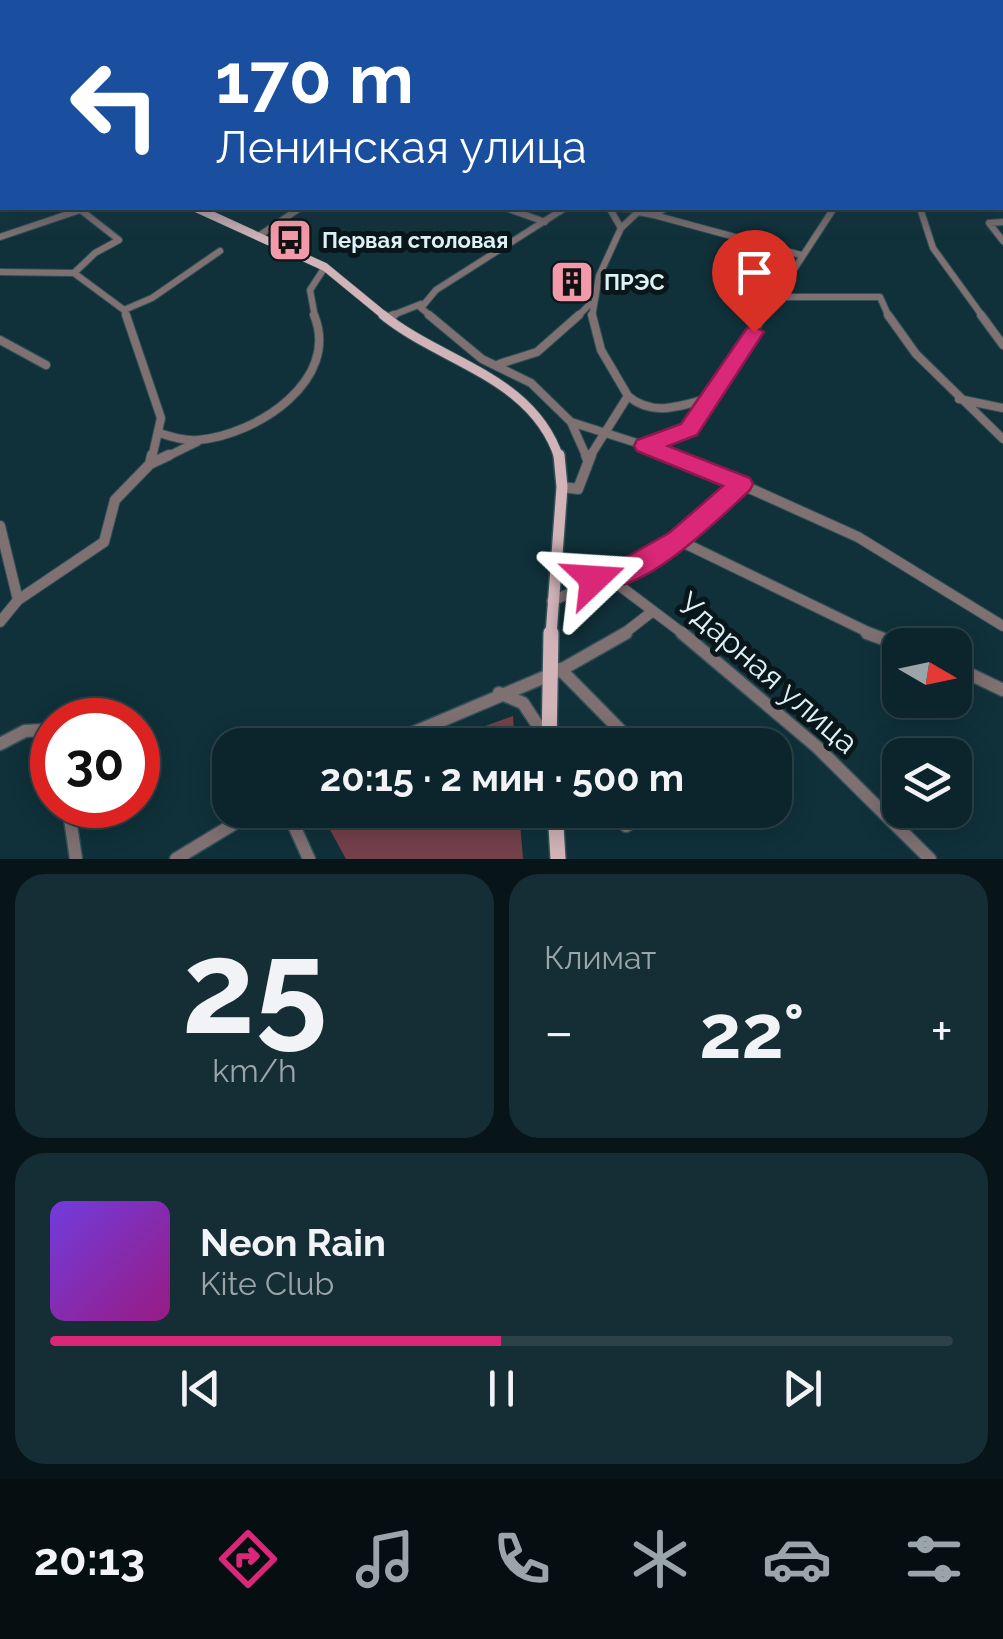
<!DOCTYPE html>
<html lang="ru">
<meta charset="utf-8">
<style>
body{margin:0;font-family:Raleway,sans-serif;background:#152d34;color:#f1f3f6;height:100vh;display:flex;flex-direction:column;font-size:38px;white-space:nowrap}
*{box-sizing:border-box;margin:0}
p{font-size:32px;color:#9aa5a9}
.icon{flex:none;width:55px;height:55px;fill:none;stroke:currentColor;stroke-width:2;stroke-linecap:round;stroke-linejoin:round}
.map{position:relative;height:859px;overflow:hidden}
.panel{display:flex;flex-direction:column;gap:15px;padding:15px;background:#071418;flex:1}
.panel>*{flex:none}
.banner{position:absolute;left:0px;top:0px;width:1005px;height:210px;box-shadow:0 5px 25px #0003,0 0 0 2px #2c4248;background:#1a4fa0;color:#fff;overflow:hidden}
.needle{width:65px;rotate:99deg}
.fabs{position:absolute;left:882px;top:628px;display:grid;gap:20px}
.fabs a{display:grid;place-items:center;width:90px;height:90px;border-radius:20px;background:#0c252c;box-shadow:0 5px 25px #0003,0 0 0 2px #2c4248;font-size:50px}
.speed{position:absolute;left:30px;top:698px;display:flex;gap:20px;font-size:50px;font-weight:700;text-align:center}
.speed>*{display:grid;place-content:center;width:130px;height:130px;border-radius:50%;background:#0c252c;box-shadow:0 5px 25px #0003,0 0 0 2px #2c4248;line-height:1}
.speed .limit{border:15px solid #d22;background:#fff;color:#111}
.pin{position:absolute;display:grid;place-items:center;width:85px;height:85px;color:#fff;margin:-102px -42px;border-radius:50% 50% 50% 0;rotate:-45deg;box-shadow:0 0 10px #0007}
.pin .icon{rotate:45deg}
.me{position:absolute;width:110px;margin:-55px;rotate:70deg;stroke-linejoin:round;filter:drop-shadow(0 0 8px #0008)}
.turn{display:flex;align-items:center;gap:35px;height:210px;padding:0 50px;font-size:45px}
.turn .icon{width:130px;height:130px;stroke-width:2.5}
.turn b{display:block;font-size:70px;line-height:85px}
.big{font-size:75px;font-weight:700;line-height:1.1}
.panel .widget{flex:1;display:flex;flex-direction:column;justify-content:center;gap:15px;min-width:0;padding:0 35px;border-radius:30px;background:#152d34}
.panel .dial{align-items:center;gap:0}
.dial b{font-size:130px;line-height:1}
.song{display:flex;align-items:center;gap:30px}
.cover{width:120px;height:120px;border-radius:15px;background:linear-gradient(135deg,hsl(260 70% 55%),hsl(310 70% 35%))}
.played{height:10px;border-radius:5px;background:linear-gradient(90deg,#db2777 50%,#2c4248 50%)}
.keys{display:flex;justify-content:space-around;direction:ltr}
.heat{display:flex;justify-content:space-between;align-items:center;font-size:55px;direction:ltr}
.panel .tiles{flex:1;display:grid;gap:15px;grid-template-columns:1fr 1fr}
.widget:last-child{grid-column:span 2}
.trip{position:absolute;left:212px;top:728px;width:580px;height:100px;border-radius:30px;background:#0c252c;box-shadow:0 5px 25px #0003,0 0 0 2px #2c4248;font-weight:700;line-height:100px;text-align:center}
.dock{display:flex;height:160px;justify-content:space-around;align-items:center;background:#050f12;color:#9aa5a9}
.dock .icon{width:70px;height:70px}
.dock .on{color:#db2777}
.dock b{font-size:45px;color:#f1f3f6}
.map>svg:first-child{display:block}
.green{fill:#74414b}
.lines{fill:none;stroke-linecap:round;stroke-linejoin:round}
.minor-far3-casing{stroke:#315058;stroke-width:8}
.minor-far2-casing{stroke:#315058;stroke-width:10}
.minor-far1-casing{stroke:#315058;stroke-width:12}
.minor-casing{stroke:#315058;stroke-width:15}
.major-far3-casing{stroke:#315058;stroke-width:9}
.major-far2-casing{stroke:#315058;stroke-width:11}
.major-far1-casing{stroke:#315058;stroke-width:14}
.major-casing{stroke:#315058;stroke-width:18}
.minor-far3{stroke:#7f7072;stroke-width:6}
.minor-far2{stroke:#7f7072;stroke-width:8}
.minor-far1{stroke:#7f7072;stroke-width:10}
.minor{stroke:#7f7072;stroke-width:12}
.major-far3{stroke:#d1b3b8;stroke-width:8}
.major-far2{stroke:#d1b3b8;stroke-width:9}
.major-far1{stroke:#d1b3b8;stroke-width:11}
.major{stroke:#d1b3b8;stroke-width:15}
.wall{fill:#1b5563}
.shaded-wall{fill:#164550}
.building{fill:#1f6373;stroke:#164550;stroke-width:2.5}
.route{fill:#db2777;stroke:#8e194d;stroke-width:2.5}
.labels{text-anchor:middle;stroke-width:10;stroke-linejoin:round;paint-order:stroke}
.far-poi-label{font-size:22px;font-weight:bold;fill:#def1f6;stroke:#09171b;text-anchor:start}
.near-street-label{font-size:32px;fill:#def1f6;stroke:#09171b}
</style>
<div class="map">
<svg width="1003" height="859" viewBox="0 0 1003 859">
<rect width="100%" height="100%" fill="#10313a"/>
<path class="green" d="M513,716L515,745H433Z
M319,810H519L523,859H346Z"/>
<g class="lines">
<defs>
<path id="minor-far3" d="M506,208L545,222
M609,208L642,209
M920,208L933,248L983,317
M610,209L621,228L638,212L654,215L666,208
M654,215L801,255
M1003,222L989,223L1003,241
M260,235L300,208
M0,237L83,209
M0,272L74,273
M74,273L95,253L119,240L82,211
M74,273L124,310L127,317
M774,297H880L889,317
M124,310L152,298L220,251
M315,317L310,290L325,267
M388,317L421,304
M432,317L421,308L436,290L565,208
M577,317L590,304
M592,317L599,276L621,228
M763,317L834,208"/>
<path id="minor-far2" d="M126,315L161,418L152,458
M429,315L482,359L531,383L571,422L684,458
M888,315L916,354L1003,439
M981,315L1003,345
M386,318L394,315
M0,340L46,365
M499,364L537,352L579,315
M628,396C654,418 683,405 713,397
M959,399L1003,408
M571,422L587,458
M159,433C172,437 185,441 198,440C257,435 341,380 314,315
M648,445L689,430L764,315
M164,458L197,442
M589,458L628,396L601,350L592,315"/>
<path id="minor-far1" d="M586,455L588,460
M676,455L858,537L1003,626
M150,464L169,455
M562,487L578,489L591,455
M0,526L18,600
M678,540L874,635
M608,577L685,635
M18,600L104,542L115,500L150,464L152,455
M552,601L656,555L741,484
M0,622L18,600
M622,635L653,611"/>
<path id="minor" d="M682,633L817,747L930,859
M867,633L900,645
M955,667L1003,690
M560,669L635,745
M499,693L523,703L546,738
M0,744L25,731L43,730L52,742
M384,745L559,671L626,633
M68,805L76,859
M287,810L309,859
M626,826L650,810
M176,859L257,810"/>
<path id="major-far3" d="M196,208L325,267L386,317"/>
<path id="major-far2" d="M383,315C442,363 533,377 559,458"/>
<path id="major-far1" d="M551,635L562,487L559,455"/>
<path id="major" d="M549,745L551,633
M555,810L558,859"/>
</defs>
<use href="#minor-far3" class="minor-far3-casing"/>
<use href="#minor-far2" class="minor-far2-casing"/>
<use href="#minor-far1" class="minor-far1-casing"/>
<use href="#minor" class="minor-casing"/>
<use href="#major-far3" class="major-far3-casing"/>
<use href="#major-far2" class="major-far2-casing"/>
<use href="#major-far1" class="major-far1-casing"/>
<use href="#major" class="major-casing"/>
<use href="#minor-far3" class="minor-far3"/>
<use href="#minor-far2" class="minor-far2"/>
<use href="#minor-far1" class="minor-far1"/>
<use href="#minor" class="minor"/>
<use href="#major-far3" class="major-far3"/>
<use href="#major-far2" class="major-far2"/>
<use href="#major-far1" class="major-far1"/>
<use href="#major" class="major"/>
</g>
<path class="wall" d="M554,272L582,274L581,281L573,289L554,279Z"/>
<path class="shaded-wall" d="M582,274L581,281L573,289V282Z"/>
<path class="building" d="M559,268L582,274L573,282L554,272Z"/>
<linearGradient id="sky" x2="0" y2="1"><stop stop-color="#091b20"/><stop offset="0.5" stop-color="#314e60"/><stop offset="1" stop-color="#314e60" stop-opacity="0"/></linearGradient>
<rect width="1003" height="238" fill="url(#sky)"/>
<path class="route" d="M754,326L764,332L697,435L668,446L750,478L753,484L750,490C715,522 636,604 584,587L580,579L584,571L616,563L669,533L723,486L637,451L634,446L637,440L681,424L747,328Z"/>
<defs>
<symbol id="bus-square" viewBox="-11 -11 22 22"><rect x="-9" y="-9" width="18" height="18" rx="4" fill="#f39aaa" stroke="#09171b"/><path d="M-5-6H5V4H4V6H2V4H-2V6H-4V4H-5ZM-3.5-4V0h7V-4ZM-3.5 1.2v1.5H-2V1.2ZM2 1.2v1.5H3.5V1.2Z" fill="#111"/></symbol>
<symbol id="building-square" viewBox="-11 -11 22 22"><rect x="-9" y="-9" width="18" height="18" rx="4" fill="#f39aaa" stroke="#09171b"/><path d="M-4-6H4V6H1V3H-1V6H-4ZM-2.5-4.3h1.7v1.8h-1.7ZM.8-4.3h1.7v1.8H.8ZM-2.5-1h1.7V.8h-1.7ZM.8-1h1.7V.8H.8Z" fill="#111"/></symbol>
</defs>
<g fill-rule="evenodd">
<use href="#bus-square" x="265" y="215" width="50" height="50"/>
<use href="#building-square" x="547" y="257" width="50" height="50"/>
</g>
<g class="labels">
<g class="far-poi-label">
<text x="322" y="248">Первая столовая</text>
<text x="604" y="290">ПРЭС</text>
</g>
<g class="near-street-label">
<text transform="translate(768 673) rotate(41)" y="11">Ударная улица</text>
</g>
</g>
</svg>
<div class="fabs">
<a><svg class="needle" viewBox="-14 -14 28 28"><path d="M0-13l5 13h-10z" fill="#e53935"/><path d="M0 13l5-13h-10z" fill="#9aa5a9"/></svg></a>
<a><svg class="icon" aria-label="layers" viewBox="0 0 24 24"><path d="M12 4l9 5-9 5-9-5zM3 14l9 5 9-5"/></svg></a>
</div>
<div class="speed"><div class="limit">30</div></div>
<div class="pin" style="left:754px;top:332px;background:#d93025"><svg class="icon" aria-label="arrive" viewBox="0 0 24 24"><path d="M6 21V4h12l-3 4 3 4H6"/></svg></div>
<svg class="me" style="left:594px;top:579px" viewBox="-20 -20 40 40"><path d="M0-17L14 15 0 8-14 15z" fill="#db2777" stroke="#fff" stroke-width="4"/></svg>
<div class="trip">20:15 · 2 мин · 500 m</div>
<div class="banner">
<div class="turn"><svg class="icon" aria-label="left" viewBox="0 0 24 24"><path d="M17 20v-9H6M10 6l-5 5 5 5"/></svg><div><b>170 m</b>Ленинская улица</div></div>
</div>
</div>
<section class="panel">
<div class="tiles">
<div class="widget dial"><b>25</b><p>km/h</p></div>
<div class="widget"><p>Климат</p>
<div class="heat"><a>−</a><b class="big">22°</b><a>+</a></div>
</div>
<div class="widget">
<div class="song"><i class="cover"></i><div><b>Neon Rain</b><p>Kite Club</p></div></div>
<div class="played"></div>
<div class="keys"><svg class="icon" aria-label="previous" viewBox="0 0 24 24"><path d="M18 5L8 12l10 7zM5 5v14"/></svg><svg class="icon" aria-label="pause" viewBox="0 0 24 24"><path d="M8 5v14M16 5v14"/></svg><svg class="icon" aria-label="next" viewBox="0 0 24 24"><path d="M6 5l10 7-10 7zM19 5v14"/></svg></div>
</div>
</div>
</section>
<nav class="dock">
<b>20:13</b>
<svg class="icon on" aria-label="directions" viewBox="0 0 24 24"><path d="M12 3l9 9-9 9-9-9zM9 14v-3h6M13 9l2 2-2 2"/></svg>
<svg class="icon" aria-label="music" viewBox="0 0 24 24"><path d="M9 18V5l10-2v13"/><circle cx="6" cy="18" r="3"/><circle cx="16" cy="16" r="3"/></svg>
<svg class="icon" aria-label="phone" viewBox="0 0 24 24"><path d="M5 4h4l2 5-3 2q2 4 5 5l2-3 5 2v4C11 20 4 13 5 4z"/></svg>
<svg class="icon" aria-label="climate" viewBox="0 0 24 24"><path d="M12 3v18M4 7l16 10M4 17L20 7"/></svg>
<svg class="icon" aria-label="car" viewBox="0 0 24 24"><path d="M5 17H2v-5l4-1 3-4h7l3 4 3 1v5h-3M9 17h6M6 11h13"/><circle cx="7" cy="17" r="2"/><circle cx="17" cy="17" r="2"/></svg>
<svg class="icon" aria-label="filters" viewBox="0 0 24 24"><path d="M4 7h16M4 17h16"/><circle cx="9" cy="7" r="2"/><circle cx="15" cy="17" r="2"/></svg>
</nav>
